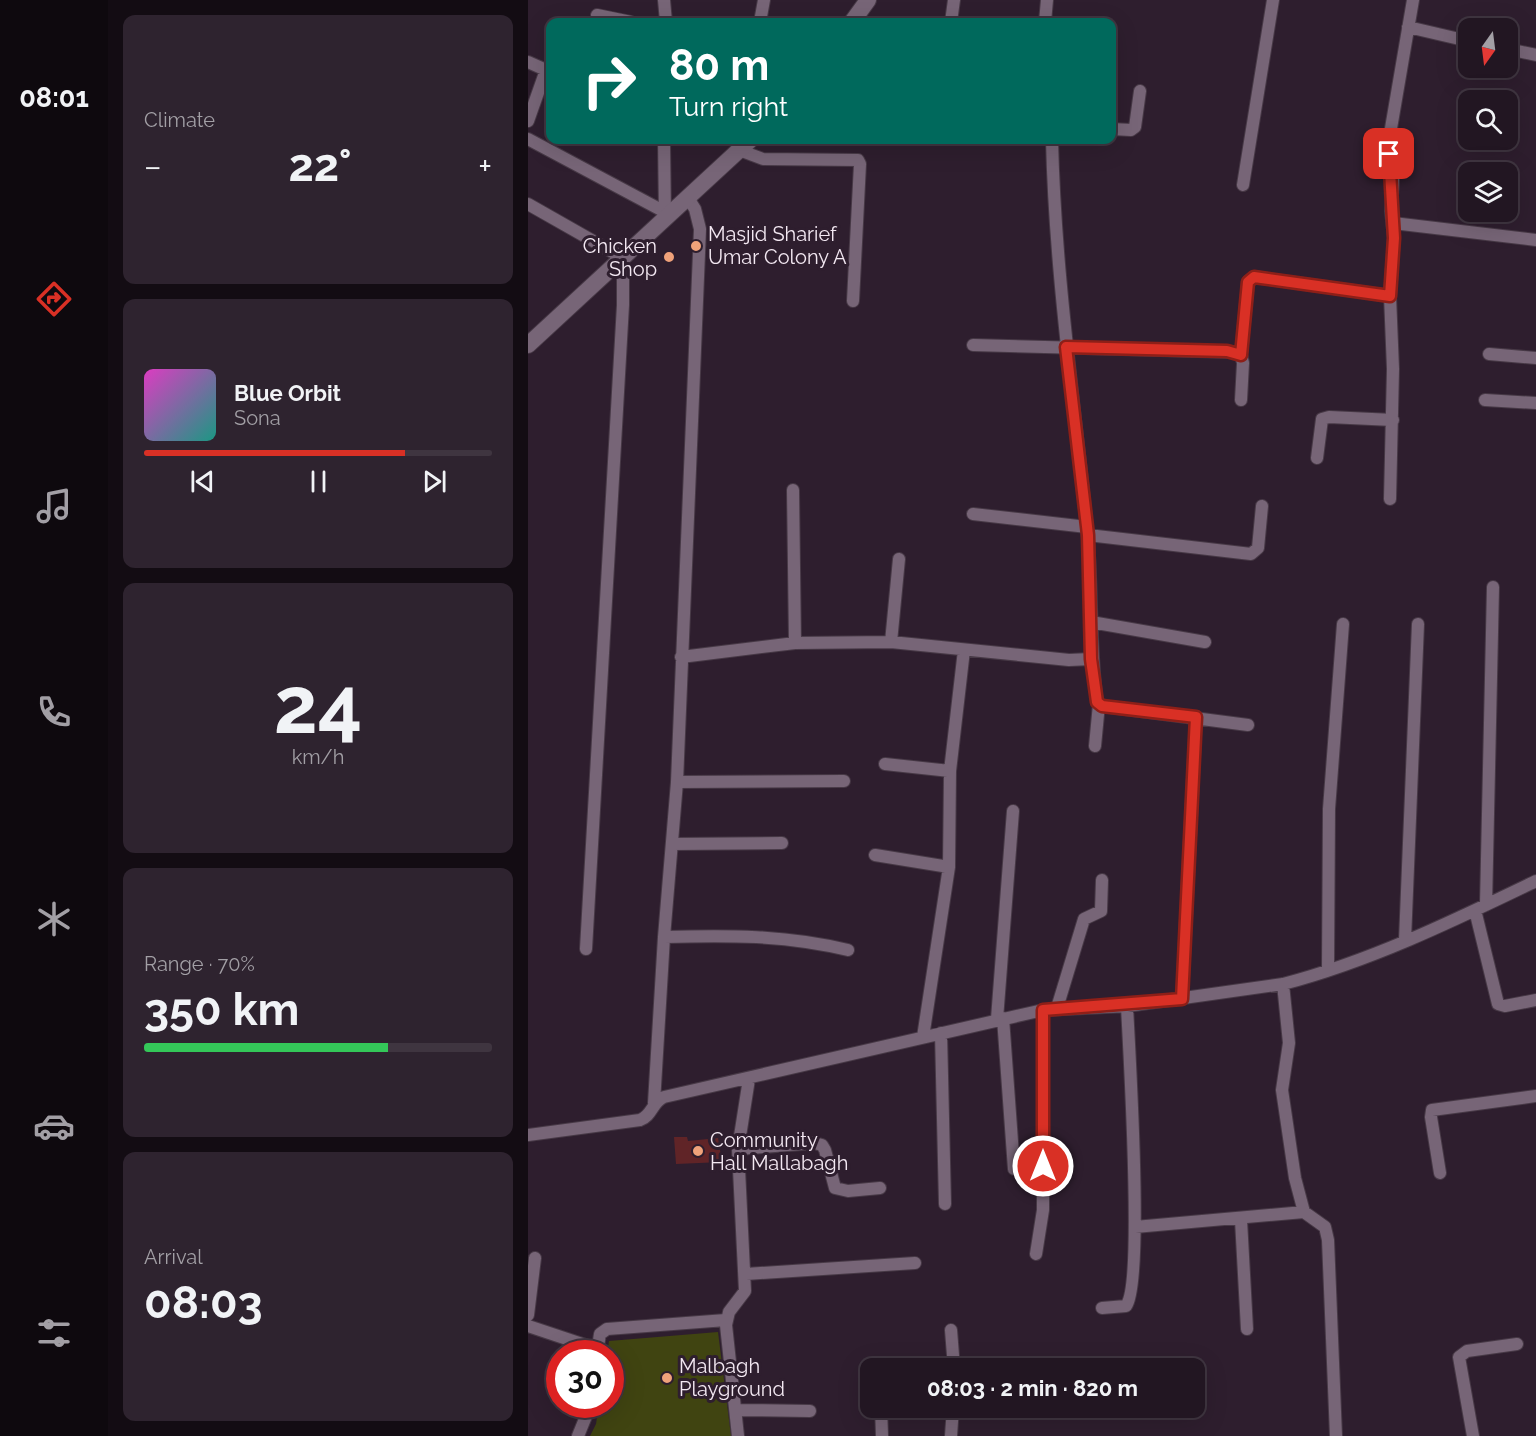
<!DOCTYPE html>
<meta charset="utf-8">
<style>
body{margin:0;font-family:Raleway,sans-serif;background:#2e232f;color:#f1f3f6;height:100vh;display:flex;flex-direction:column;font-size:22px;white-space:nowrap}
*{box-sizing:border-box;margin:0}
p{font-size:20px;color:#a29fa5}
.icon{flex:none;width:33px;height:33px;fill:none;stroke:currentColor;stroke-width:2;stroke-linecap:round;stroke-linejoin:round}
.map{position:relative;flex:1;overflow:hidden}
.panel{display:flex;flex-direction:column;gap:15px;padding:15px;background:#130c13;width:420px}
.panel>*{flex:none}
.banner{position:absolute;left:18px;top:18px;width:570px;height:126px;border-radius:12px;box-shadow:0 6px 24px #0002,0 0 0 2px #3f3540;background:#00695c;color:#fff;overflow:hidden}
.needle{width:39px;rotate:194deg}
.fabs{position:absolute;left:930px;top:18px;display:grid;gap:12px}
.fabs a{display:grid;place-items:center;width:60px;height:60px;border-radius:12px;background:#221622;box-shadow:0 6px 24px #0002,0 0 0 2px #3f3540;font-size:30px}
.speed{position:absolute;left:18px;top:1340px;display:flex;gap:12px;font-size:30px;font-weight:700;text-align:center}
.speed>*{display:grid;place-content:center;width:78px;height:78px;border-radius:50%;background:#221622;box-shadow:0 6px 24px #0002,0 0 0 2px #3f3540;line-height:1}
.speed .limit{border:9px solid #d22;background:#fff;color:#111}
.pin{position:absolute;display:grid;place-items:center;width:51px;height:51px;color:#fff;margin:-26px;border-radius:12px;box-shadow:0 3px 9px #0006}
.me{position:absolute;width:66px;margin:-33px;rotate:0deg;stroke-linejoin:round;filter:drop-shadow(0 0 4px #0008)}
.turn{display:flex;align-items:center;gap:21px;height:126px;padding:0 24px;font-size:27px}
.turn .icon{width:78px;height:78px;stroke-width:2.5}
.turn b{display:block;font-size:42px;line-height:51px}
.big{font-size:45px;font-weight:700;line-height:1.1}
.panel .card{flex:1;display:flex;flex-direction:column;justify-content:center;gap:9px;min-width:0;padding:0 21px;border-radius:12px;background:#2e232f}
.panel .dial{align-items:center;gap:0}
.dial b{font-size:78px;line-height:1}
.song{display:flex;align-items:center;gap:18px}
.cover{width:72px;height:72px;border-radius:9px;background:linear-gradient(135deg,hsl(310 70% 55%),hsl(170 70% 35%))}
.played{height:6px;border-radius:3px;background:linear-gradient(90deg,#d93025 75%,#3f3540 75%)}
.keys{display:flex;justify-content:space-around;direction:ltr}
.heat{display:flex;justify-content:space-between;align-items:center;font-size:33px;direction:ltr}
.charge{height:9px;border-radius:4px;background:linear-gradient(90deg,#34c759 70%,#3f3540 0)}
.trip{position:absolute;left:332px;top:1358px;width:345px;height:60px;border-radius:12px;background:#221622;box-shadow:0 6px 24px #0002,0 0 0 2px #3f3540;font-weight:700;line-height:60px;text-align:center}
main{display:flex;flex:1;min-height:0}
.menu{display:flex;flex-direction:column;width:108px;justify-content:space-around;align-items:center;background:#0e090e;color:#a29fa5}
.menu .icon{width:42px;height:42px}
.menu .active{color:#d93025}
.menu b{font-size:27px;color:#f1f3f6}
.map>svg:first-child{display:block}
.green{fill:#404411}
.building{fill:#602427}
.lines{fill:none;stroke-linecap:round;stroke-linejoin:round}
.street-casing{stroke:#473946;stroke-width:14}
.secondary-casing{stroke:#473946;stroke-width:18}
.street{stroke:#776577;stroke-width:12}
.secondary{stroke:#776577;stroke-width:16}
.route-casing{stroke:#8d1f18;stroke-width:15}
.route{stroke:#d93025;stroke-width:10}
.poi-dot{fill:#f0a27a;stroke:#2e1e2e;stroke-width:2}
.labels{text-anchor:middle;stroke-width:6;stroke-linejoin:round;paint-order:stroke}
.poi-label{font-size:20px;fill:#f3e8f2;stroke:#2e1e2e;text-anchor:start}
</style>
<main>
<nav class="menu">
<b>08:01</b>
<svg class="icon active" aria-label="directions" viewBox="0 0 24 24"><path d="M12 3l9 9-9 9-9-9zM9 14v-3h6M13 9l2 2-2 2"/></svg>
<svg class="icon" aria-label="music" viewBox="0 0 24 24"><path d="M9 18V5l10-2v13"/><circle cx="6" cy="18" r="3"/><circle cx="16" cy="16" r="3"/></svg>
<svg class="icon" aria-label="phone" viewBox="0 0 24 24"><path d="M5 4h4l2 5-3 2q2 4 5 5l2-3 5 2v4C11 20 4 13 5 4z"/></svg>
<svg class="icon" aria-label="climate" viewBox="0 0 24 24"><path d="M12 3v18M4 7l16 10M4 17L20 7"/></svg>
<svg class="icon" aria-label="car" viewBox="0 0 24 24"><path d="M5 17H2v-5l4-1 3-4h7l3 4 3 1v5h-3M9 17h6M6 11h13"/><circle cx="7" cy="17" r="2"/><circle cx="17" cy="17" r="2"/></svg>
<svg class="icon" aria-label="filters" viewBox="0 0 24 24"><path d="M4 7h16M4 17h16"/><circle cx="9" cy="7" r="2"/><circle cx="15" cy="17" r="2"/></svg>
</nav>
<section class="panel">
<div class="card"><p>Climate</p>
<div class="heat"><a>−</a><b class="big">22°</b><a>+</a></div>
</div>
<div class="card">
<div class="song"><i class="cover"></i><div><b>Blue Orbit</b><p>Sona</p></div></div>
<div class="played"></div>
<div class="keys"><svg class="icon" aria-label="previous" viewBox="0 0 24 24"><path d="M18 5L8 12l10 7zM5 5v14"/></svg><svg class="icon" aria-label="pause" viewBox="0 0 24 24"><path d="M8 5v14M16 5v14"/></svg><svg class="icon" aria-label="next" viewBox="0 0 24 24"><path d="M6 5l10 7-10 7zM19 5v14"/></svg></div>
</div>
<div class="card dial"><b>24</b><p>km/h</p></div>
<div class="card"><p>Range · 70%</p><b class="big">350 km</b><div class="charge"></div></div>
<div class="card"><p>Arrival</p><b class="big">08:03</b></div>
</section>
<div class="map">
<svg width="1008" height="1436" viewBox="0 0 1008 1436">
<rect width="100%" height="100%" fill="#2e1e2e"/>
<path class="green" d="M190,1332L203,1436H62L68,1424L71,1404H82V1353H79L81,1341Z"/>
<path class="building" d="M146,1137H159L160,1141L190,1138L194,1162L148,1164Z"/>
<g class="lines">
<defs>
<path id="street" d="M136,0L138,22
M69,15L103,22
M232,22L236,0
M423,22L426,0
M517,22L519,0
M880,27L940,41
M980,49L1008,55
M0,62L18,70L0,121
M584,129L603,130L607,127L612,91
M0,139L137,212
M136,140L137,217
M524,140C527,271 546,399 559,529C565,587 561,645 569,702L574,706L720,725
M211,150L235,159L330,160L332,164L325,301
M715,185L745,0
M0,204L95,258V305L58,949
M865,223L1008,240
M445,345L707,352L713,355L715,363L713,400
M961,354L1008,358
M713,355L720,282L726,277L862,296
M957,400L1008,403
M789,458L794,419L801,417L865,420
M265,490L267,643
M862,499L865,369L862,296L866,238L863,211L865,180L861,140L885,0
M445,514L559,527
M560,535L723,554L730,548L734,506
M563,622L677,642
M363,642L371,559
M153,657L267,643L363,642L541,660L563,659
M567,746L571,704
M357,764L422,771
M149,782L316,781
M144,844L254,843
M347,855L421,867
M958,905L965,587
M947,910L970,1004L977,1006L1008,1000
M136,937C199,935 258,935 320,950
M877,940L890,624
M800,970L801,809L815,624
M755,984L761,1043L754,1090L767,1178L776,1212L797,1227L800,1240L808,1436
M654,999L668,717
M529,1008L556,919L573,911L574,880
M475,1018L486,1169
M469,1019L485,811
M413,1033L417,1204
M395,1037L421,867L422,771L436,650
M126,1103L136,937L149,782L172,229L167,209L160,198
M0,1135L112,1120C124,1116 124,1102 136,1097L515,1010L599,1006L755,984C843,961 927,920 1008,881
M210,1149L286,1143L294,1145L297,1150L307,1188L320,1191L352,1188
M912,1173L903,1117L904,1110L1008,1096
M713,1220L719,1329
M607,1227L776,1212
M508,1254L515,1210V1010
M218,1274L387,1263
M574,1308L598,1306C616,1283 601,1049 599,1006
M0,1315L7,1258
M0,1326L69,1349
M423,1330L426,1368
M69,1353L72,1334L79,1329L198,1320
M353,1407L354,1436
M209,1410L282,1411
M50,1436L63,1404
M210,1436L198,1325L201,1312L217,1291L210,1149L221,1079
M423,1436L425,1407
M945,1436L931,1357L939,1351L989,1344"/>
<path id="secondary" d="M324,22L340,0
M0,345L222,140"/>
</defs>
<use href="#street" class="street-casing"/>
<use href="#secondary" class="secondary-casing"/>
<use href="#street" class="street"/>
<use href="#secondary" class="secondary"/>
</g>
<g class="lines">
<defs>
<path id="route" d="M515,1166V1010L654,999L668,717L574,706L569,702L563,659L560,535L538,347L699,351L713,355L720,282L726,277L862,296L866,238L861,154"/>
</defs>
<use href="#route" class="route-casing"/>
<use href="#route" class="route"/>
</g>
<g class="poi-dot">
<circle cx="168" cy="246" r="6"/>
<circle cx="141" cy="257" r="6"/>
<circle cx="170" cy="1151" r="6"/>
<circle cx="139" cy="1378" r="6"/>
</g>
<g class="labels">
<g class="poi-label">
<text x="180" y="241">Masjid Sharief<tspan x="180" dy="23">Umar Colony A</tspan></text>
<text x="129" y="253" text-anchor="end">Chicken<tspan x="129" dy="23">Shop</tspan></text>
<text x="182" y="1147">Community<tspan x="182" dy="23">Hall Mallabagh</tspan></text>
<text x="151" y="1373">Malbagh<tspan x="151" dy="23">Playground</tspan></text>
</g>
</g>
</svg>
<div class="fabs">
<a><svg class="needle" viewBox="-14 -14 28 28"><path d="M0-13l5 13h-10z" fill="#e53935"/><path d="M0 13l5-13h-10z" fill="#a29fa5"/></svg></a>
<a><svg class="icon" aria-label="search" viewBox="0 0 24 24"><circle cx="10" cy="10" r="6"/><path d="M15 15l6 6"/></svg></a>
<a><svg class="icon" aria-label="layers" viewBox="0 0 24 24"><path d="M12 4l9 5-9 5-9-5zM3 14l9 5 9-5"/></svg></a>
</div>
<div class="speed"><div class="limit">30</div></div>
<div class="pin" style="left:861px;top:154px;background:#d93025"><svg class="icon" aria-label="arrive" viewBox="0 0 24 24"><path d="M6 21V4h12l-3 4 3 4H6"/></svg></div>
<svg class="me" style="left:515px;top:1166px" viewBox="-20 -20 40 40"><circle r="17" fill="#d93025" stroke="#fff" stroke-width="3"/><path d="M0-11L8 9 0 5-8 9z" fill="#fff"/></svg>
<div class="trip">08:03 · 2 min · 820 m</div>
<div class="banner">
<div class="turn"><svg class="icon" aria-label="right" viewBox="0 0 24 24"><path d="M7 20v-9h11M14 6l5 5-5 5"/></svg><div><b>80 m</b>Turn right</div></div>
</div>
</div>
</main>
